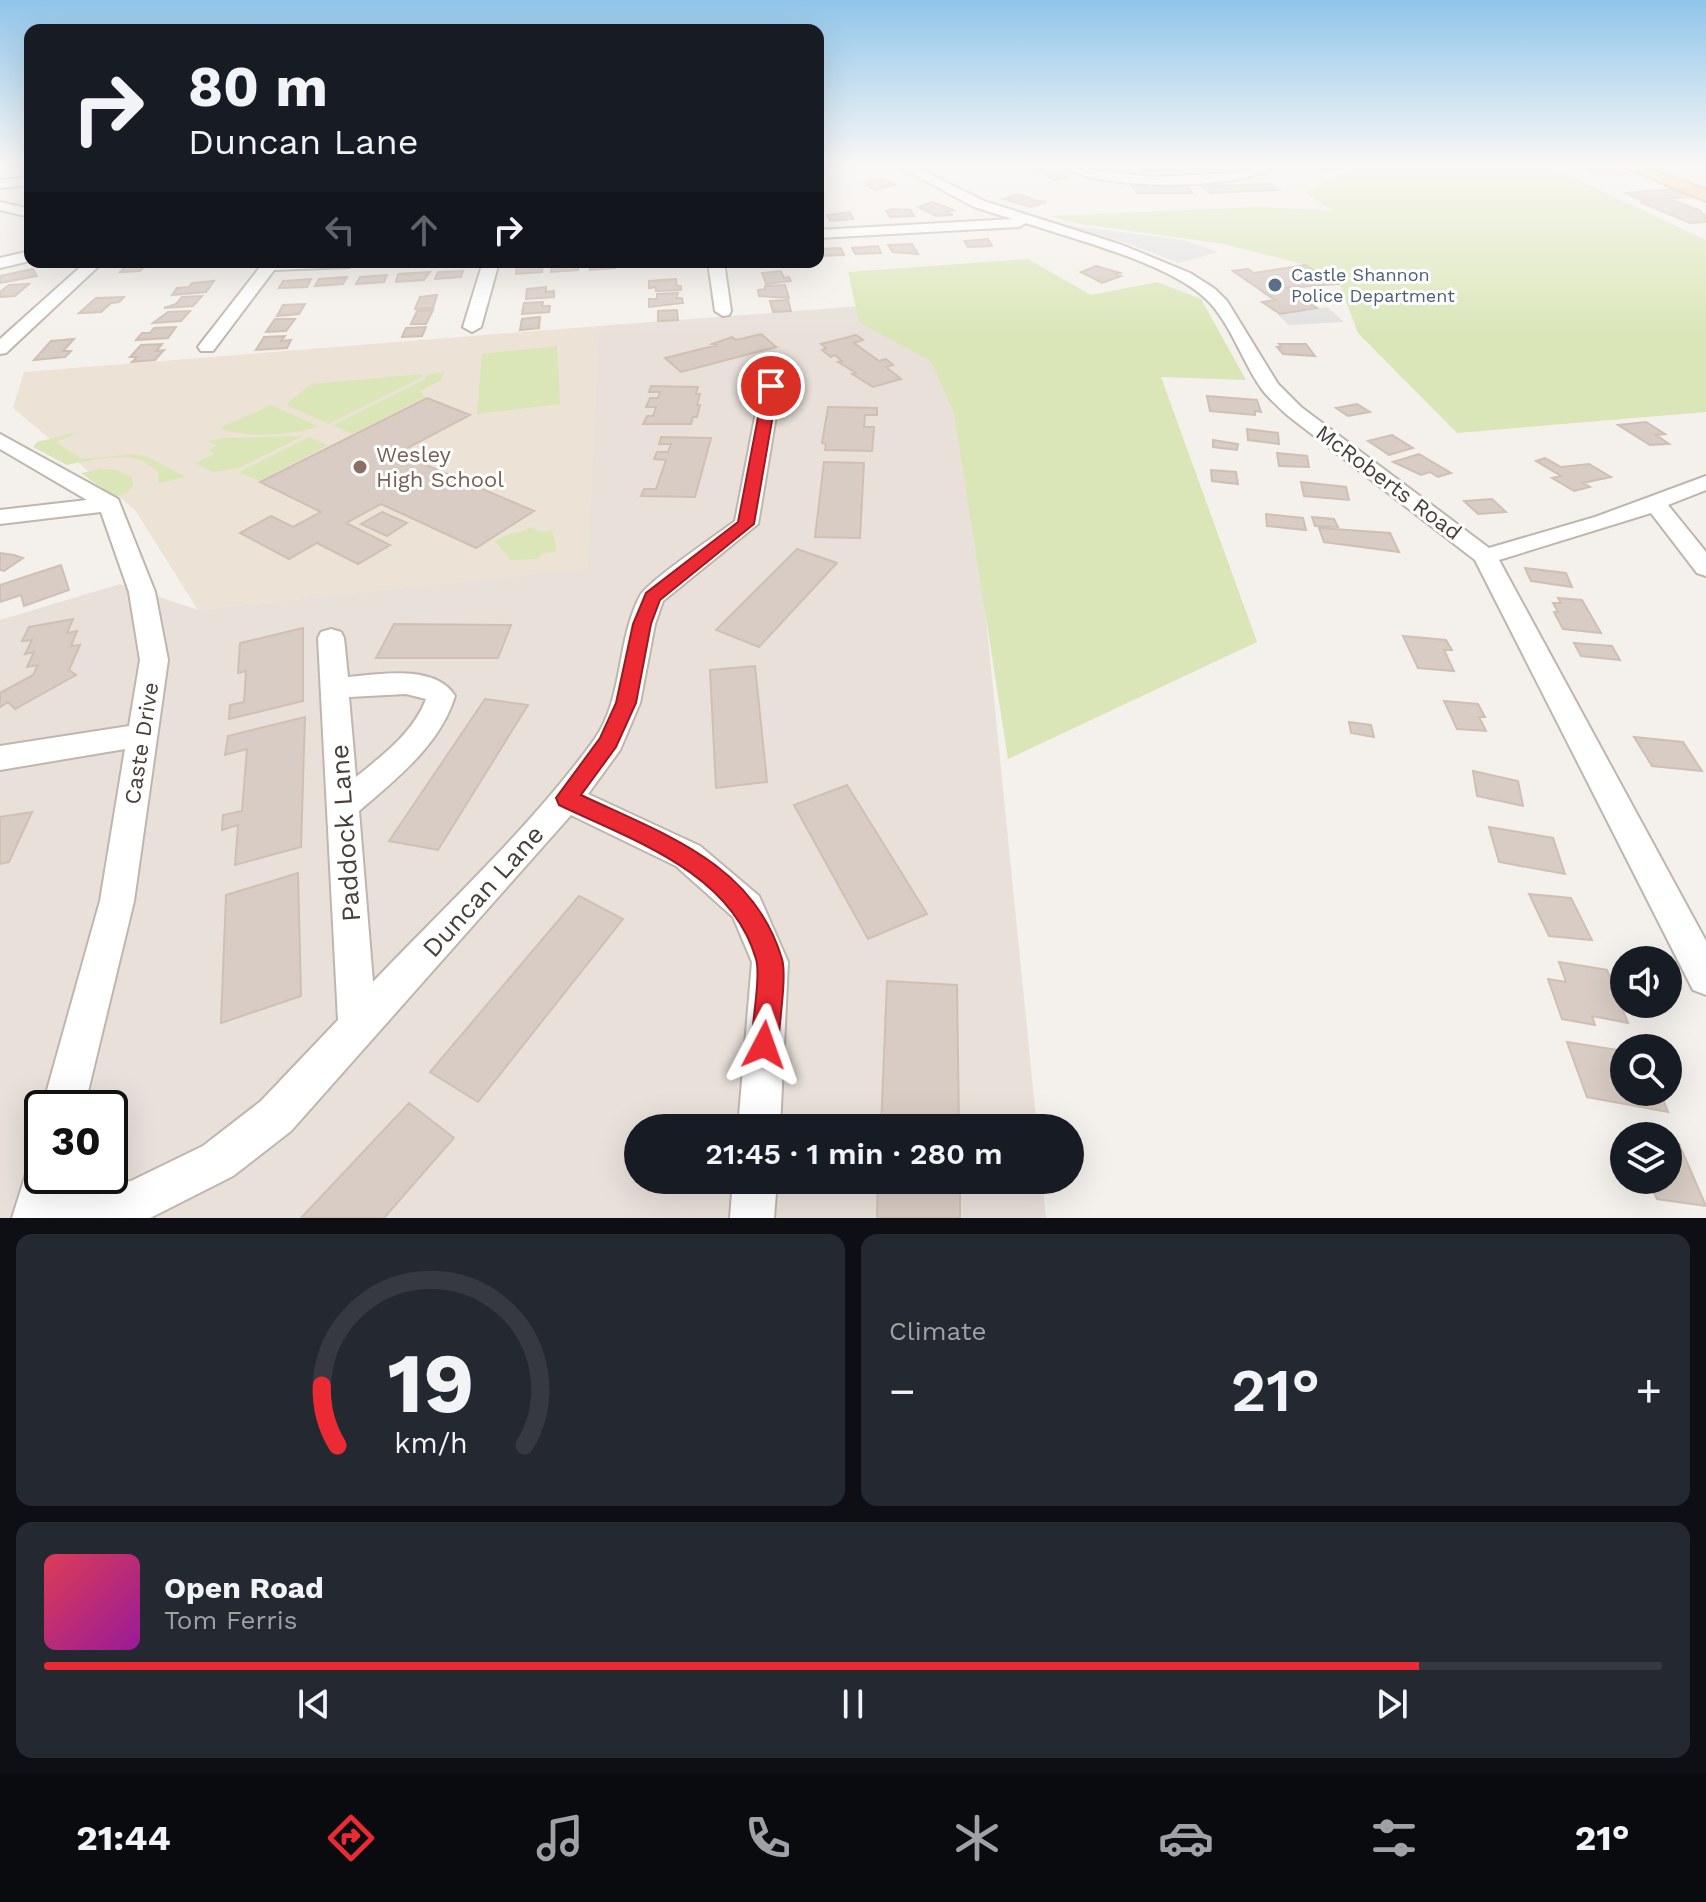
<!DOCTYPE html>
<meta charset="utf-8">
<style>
body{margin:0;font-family:"Work Sans",sans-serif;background:#242831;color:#f1f3f6;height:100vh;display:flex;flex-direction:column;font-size:30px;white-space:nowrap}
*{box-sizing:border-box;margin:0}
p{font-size:26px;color:#9ea1a6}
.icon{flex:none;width:44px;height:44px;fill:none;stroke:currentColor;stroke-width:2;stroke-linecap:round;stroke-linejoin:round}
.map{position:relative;height:1218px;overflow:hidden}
.panel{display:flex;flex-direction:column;gap:16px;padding:16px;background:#0d0f14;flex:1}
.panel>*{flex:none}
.top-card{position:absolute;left:24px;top:24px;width:800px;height:244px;border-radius:16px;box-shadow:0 8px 32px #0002;background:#171b24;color:#f1f3f6;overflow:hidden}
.buttons{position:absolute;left:1610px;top:946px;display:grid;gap:16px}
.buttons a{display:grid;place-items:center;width:72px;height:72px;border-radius:50%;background:#171b24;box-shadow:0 8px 32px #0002;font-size:40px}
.speed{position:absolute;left:24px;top:1090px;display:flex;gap:16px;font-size:40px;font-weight:700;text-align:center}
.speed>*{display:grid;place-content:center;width:104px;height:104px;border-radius:50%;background:#171b24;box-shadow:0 8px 32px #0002;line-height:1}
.speed .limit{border:4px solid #111;border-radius:12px;background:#fff;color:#111}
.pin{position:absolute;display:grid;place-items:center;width:68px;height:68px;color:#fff;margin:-34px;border:4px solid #fff;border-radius:50%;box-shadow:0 2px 8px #0007}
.me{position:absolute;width:88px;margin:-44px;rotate:4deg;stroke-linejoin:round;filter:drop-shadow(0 0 6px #0008)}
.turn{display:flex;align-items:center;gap:28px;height:168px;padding:0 32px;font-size:36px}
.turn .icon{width:104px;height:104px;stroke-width:2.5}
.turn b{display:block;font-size:56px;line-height:68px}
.lanes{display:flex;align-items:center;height:76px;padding:0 32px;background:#0003;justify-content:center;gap:40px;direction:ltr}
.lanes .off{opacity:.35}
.big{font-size:60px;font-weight:600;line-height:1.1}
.panel .tile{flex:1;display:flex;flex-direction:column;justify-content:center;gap:12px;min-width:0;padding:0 28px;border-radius:16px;background:#242831}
.panel .dial{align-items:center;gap:0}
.dial svg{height:208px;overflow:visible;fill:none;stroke:#363941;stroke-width:7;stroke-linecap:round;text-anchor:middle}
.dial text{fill:#f1f3f6;stroke:none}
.song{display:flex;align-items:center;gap:24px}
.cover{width:96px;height:96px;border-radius:12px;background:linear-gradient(135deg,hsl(350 70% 55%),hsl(300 70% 35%))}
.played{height:8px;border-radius:4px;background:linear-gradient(90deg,#ec2a33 85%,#363941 85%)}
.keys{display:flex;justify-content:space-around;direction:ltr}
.heat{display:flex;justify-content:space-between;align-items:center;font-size:44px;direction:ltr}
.panel .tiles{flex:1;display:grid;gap:16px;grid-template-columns:1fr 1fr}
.tile:last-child{grid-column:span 2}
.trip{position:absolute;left:624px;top:1114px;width:460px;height:80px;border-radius:40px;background:#171b24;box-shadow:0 8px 32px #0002;font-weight:600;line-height:80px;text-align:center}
.tab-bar{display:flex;height:128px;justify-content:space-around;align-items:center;background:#090b0e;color:#9ea1a6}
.tab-bar .icon{width:56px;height:56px}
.tab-bar .on{color:#ec2a33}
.tab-bar b{font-size:36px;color:#f1f3f6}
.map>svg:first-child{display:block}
.residential{fill:#e8e0d9;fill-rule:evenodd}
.commercial{fill:#f4e3d8}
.education{fill:#ece2d6}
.green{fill:#dae6b7}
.parking{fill:#e3e1df}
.building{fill:#d8ccc4;stroke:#d0c0b4;stroke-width:2}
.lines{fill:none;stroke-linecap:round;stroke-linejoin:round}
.minor-casing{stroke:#bfb6ae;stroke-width:4}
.major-casing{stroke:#dda770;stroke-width:4}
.minor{fill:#fff;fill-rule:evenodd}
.major{fill:#f8cea0;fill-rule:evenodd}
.route{fill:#ec2a33;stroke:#991b21;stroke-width:2}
.service-dot{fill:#5c6f8a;stroke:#fff;stroke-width:3}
.education-dot{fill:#8d6e63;stroke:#fff;stroke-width:3}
.labels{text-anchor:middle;stroke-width:6;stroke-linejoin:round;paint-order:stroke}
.far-service-label{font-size:18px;fill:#4e5e75;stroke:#fff;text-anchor:start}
.education-label{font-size:22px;fill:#785e54;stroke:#fff;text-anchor:start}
.street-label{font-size:22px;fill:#483f39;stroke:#fff}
.near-street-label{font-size:26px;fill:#483f39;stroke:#fff}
</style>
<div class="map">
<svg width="1706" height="1218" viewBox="0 0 1706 1218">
<rect width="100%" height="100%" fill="#f4f0eb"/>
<path class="residential" d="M954,299L1037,1128H638V1180H1042L1046,1218H0V620L120,584L198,610L587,569L599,326ZM42,1108H110V1176H42Z"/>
<path class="commercial" d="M1643,166H1706V190L1655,170Z"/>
<path class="education" d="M599,326L588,569L198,610L135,510L13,408L24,372Z"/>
<path class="green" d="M1362,166H1549L1706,240V412L1457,433L1358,333L1339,283L1306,265L1224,244L1074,223L1051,216L1261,207L1333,211L1304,192Z
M1028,259L1091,295L1157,282L1201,299L1246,380L1161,377L1257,642L1008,759L954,413L931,361L859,322L848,272Z
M557,346L560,404L477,414L482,354Z
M444,372L441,380L420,391L425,397L352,434L333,425L425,379L428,374Z
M422,374L421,378L329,424L288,406V403L311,384Z
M271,405L318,426C296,436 241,438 220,428Z
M72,433L75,434L56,442L82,459L132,454L148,457L186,477L158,483V471L143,461L130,457L97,459L67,465L33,447L37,442Z
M303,436L239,468L213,472L195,463L215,454L208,450L216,446L207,441L225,438Z
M309,437L328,445L259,481L239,472Z
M100,469L117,470L132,477L133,486L125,494L114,497L81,473Z
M531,527L542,532L552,530L557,551L541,554L537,559L510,560L495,541C509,532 518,535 531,527Z"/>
<path class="parking" d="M1057,224L1183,240L1218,252L1179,263L1124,242Z
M1327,307L1344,322L1289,325L1278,315Z"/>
<path class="building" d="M1044,166L1053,171L1069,177L1055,180L1026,167Z
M1138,166H1217L1222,170L1143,171Z
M1310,166H1354L1320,172L1305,167Z
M1579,166L1613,168L1626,174L1593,173Z
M879,179L888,182L895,185L875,190L866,185L870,184L865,182Z
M1270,184L1279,190L1210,193L1202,186Z
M1132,186H1187L1192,193H1137Z
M1673,189L1692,197L1643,200L1625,193Z
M1019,194L1034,200L1046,202L1031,207L1003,199Z
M1669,199L1702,211H1697L1706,215V222L1690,223L1640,202Z
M932,202L954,210L946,212L953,215L936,216L918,207Z
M892,209L910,210L914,216L890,217L886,211Z
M850,212L853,219L830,221L827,215Z
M988,239L992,246L968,247L964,241Z
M912,244L918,254L893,252L888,245Z
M878,246L881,253L855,254L852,248Z
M841,248L844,255L818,256V249Z
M130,262H149L140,271L120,272Z
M615,262V268L590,270V263Z
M578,264V270L551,272L552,265Z
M543,265L542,272L516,274L517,267Z
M1305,265L1337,284L1286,288L1317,308L1280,314L1262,302L1275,300L1233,271L1248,269L1254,273Z
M1096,266L1120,273L1116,274L1121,276L1102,283L1081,272Z
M33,269L37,276L0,283V276Z
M463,271L461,277L435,279L438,272Z
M781,271L784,278L789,277L791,281L766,284L762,273Z
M430,272L424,280L396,282L398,274Z
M387,275L384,282L356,284L360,277Z
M347,277L343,284L315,286L319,279Z
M311,279L307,287L279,288L283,281Z
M676,279L677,286H681V290L656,291V287L649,288V281Z
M214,281L206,292L172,295L177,288L189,287L192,283Z
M29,284L15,296L0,297V292L9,285Z
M785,285L789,298L759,296L758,290L765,289V286Z
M546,287V292L554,291V297L526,299L527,289Z
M678,293L676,298H682L683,303L649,307V299H657V294Z
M437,295L433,308L415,309L420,297Z
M202,296L193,306L164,308L176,304L182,297Z
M124,297L119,302L111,303L101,312L79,313L96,298Z
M788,300L791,311L773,312L770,301Z
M543,302L542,306H550L549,312L522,314L524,303Z
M305,304L299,314L277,316L283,305Z
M433,310L426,324H411L417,311Z
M677,310L678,320L658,321V311Z
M190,311L181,321L153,323L168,312Z
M540,317L539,328L520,330L522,319Z
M275,319H295L286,331L266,332Z
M176,327L168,338L136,340L142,333H150L154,328Z
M426,327L422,336L402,337L406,328Z
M761,334L776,347L681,372L665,358L717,345L712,344L732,337L736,340Z
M856,335L863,340L854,343L879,361L886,359L893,365L886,367L901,379L873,387L852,374L856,373L838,362L842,361L835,355L831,357L822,350L826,348L821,344Z
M285,336L281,341L291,340L287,348L256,350L264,337Z
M74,339L63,351H71L65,357L34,360L51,341Z
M162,344L156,351L164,350L155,360L132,362L137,357H130L141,345Z
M1279,344H1306L1315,356L1283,354L1277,347H1281Z
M651,386L698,387L696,394H700L697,405H700L697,417H693L691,424H643L647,416H653L656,407H646L650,398H658L660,392H649Z
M1207,396L1257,400L1261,412L1255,411V415L1210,411Z
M427,398L470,415L398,453L534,511L476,548L381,504L346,523L390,545L358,564L317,543L289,559L240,533L271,516L293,527L321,512L260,482Z
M1357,404L1370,412L1348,416L1336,408Z
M828,407L877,408V415H865L864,427H874L872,451L825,450L826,444L822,443Z
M1646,422L1665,434L1656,435L1669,444L1650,445L1618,425Z
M1247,429L1278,433L1279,444L1248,440Z
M1392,435L1413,448L1389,455L1368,441Z
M661,437L711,438L695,497L641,496L644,489H656L666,460L654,459L657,452H668L671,444H659Z
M1213,440L1238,444L1237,450L1213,447Z
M1277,453L1307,456L1309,467L1279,466Z
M1419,454L1451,473L1438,477L1430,472L1421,475L1393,462Z
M1545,458L1561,467L1589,464L1611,477L1583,483L1590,487L1574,491L1552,478L1561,476L1536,461Z
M824,462L864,463L860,538L815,537Z
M1211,470L1236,472L1238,484L1212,481Z
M1301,482L1346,487L1349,500L1304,496Z
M1492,499L1506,512L1478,514L1464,501Z
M382,512L407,523L387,536L361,524Z
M1266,514L1303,518L1306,530L1267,526Z
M1312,517L1334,519L1338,527L1315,526Z
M1319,528L1390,533L1399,552L1324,542Z
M797,549L837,563L759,647L716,630Z
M0,553L14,555L23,558L4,571L0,570Z
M61,565L69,590L24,606L21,595L0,602V585Z
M1525,568L1566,573L1572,587L1531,581Z
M1558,598L1582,600L1601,633L1563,629L1554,612H1558L1553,603H1561Z
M73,619L67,633L77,631L71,646L80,645L69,670L76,675L15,709L8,702L0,707V693L33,675L38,665L27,667L34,652L25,654L32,640L22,641L29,627Z
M394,624L511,625L498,658H376Z
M303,628V701L229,719L230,705L244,702L246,671L238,673L240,643Z
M1403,636L1446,640L1452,650H1444L1454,671L1418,668Z
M1574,643L1612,646L1620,660L1581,656Z
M755,666L767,782L716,788L710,670Z
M485,699L528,705L438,850L389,841Z
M1444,701L1478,704L1485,717H1479L1486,731L1457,729Z
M305,717L301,847L235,865L238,825L222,830L223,815L242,811L247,749L225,755L228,736Z
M1349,722L1371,725L1374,737L1351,733Z
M1634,737L1683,742L1702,771L1652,766Z
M1473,771L1518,781L1523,806L1477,796Z
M847,785L927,914L868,939L794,805Z
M32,812L9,862L0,864V817Z
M1489,827L1553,838L1565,874L1499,862Z
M298,873L301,996L221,1023L226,895Z
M1529,894L1571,898L1592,940L1549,936Z
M579,896L623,919L478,1102L430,1072Z
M1559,962L1607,970L1628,1023L1592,1016L1595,1025L1562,1019L1548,979L1566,982Z
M887,981L957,985L959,1128H881Z
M1567,1042L1624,1051V1092H1660L1668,1112L1587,1097Z
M409,1103L454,1138L384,1218H301Z
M1668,1142L1679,1144L1706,1206L1657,1199L1648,1180H1668Z
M878,1180H960V1218H877Z"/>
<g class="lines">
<defs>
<path id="minor" d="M898,166H913L984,201L1122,245L1190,273L1215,289L1227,301L1278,384L1301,407L1489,548L1595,517L1706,476V490L1668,505L1706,552V576L1697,573L1651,513L1499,560L1706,941V995L1693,990L1475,560L1287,415C1279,407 1268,398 1261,388C1243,362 1232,328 1211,304C1177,265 1076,240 1026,223L1019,227L818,238V230L1012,219L974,207Z
M1063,166L1150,177L1235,173L1259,166H1274C1244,191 1094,191 1063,166Z
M30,177V185L0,188V180Z
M0,202L30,209V217L0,210Z
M30,251V261L0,268V258Z
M86,262H103L6,353L0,354V339Z
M264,262H357L349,267L274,270L213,351H201L198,347L201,343Z
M483,262H499L481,327L472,332L463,327Z
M708,262H724L731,311L729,315L723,316L715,311Z
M771,380L781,386L758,524L663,601L655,624L640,703L620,750L588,794L700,846L759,896L788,962L780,1128H738L752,962L733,917L676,866L571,815L291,1131L233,1176L150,1218H12L30,1161L42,1156V1176H67L62,1193L131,1181L203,1146L261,1101L338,1020L318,638L321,632L331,629L341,632L344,638L348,677C379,674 436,664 455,696C440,745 397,778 359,811L373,982C446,905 532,826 594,740C624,698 616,641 640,596C647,582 718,534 735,521L761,386ZM406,694L426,699C414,732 382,756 356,777L349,697Z
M0,434L118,499L155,592L168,660L134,901L84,1108H42L100,901L125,749L0,770V746L129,726L140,660L129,592L101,512L0,524V510L87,500L0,449Z
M733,1180H777L774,1218H730Z"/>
<path id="major" d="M1622,166H1643L1706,190V201Z"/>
</defs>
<use href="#minor" class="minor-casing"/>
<use href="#major" class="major-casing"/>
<use href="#minor" class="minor"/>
<use href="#major" class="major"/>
</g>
<linearGradient id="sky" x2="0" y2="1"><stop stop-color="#90c5ea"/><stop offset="0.49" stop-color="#faf8f6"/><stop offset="1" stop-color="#faf8f6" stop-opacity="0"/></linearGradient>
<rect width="1706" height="336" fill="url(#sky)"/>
<path class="route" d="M771,382L778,386L754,524L660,600L651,624L636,703L616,747L581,795C663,834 754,863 782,959C787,976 779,1025 778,1045L774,1054L764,1058L755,1054L751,1045C752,1025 761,975 756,959C731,872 632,840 559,805L556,798L600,738L616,703L633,624L646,593L738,522L764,386Z"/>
<circle class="service-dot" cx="1275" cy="285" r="8"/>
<circle class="education-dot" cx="360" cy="467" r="8"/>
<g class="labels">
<g class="far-service-label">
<text x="1291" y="281">Castle Shannon<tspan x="1291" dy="21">Police Department</tspan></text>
</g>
<g class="education-label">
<text x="376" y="462">Wesley<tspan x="376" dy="25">High School</tspan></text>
</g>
<g class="street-label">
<text transform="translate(1389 482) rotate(37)" y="8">McRoberts Road</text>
<text transform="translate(141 743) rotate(-81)" y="8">Caste Drive</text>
</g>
<g class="near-street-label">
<text transform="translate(345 833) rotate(-94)" y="9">Paddock Lane</text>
<text transform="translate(483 891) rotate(-48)" y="9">Duncan Lane</text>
</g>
</g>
</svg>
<div class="buttons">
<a><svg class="icon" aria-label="sound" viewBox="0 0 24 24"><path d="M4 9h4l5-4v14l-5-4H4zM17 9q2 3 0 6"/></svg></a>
<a><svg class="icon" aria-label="search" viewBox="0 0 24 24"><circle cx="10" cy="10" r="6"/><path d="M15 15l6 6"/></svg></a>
<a><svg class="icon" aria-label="layers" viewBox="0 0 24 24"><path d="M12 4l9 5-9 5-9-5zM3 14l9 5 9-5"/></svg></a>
</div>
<div class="speed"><div class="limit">30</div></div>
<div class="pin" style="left:771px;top:386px;background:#d93025"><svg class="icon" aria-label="arrive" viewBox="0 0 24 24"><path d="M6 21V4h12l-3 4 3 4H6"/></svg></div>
<svg class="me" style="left:764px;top:1045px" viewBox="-20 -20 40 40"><path d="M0-17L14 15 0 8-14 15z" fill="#ec2a33" stroke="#fff" stroke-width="4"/></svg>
<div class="trip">21:45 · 1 min · 280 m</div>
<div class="top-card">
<div class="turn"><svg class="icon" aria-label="right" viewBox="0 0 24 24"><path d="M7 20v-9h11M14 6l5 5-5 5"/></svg><div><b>80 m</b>Duncan Lane</div></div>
<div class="lanes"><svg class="icon off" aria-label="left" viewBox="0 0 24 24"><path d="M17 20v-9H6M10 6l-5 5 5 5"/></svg><svg class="icon off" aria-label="ahead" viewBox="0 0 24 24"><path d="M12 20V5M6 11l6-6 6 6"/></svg><svg class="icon" aria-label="right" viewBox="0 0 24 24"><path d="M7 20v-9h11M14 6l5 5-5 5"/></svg></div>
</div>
</div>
<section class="panel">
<div class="tiles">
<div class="tile dial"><svg viewBox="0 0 100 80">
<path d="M14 69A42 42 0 1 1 86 69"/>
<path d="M14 69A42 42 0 0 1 8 46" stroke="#ec2a33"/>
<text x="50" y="56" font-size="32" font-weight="700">19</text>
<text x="50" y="72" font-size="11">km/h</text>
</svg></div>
<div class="tile"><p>Climate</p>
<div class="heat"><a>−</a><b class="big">21°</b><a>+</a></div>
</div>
<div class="tile">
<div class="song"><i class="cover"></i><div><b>Open Road</b><p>Tom Ferris</p></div></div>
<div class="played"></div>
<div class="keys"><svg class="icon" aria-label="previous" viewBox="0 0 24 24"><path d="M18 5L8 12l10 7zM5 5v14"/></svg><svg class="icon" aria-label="pause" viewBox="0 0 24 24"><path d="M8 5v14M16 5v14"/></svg><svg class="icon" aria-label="next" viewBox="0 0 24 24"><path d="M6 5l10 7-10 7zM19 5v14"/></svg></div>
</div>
</div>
</section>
<nav class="tab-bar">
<b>21:44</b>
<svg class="icon on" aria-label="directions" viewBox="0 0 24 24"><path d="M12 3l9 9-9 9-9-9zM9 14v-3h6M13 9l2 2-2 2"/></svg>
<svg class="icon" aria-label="music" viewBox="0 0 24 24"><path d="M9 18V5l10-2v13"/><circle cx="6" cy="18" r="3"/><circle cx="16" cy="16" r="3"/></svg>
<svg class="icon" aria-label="phone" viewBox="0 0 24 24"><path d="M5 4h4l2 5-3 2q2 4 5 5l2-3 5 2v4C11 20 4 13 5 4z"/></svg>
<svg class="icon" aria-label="climate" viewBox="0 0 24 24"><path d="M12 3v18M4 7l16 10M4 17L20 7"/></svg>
<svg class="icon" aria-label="car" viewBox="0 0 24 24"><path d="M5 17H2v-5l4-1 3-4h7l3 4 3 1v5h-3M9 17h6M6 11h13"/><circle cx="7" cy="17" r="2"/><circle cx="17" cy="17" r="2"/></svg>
<svg class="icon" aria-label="filters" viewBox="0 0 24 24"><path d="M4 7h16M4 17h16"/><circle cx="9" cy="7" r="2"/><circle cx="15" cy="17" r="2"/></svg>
<b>21°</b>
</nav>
